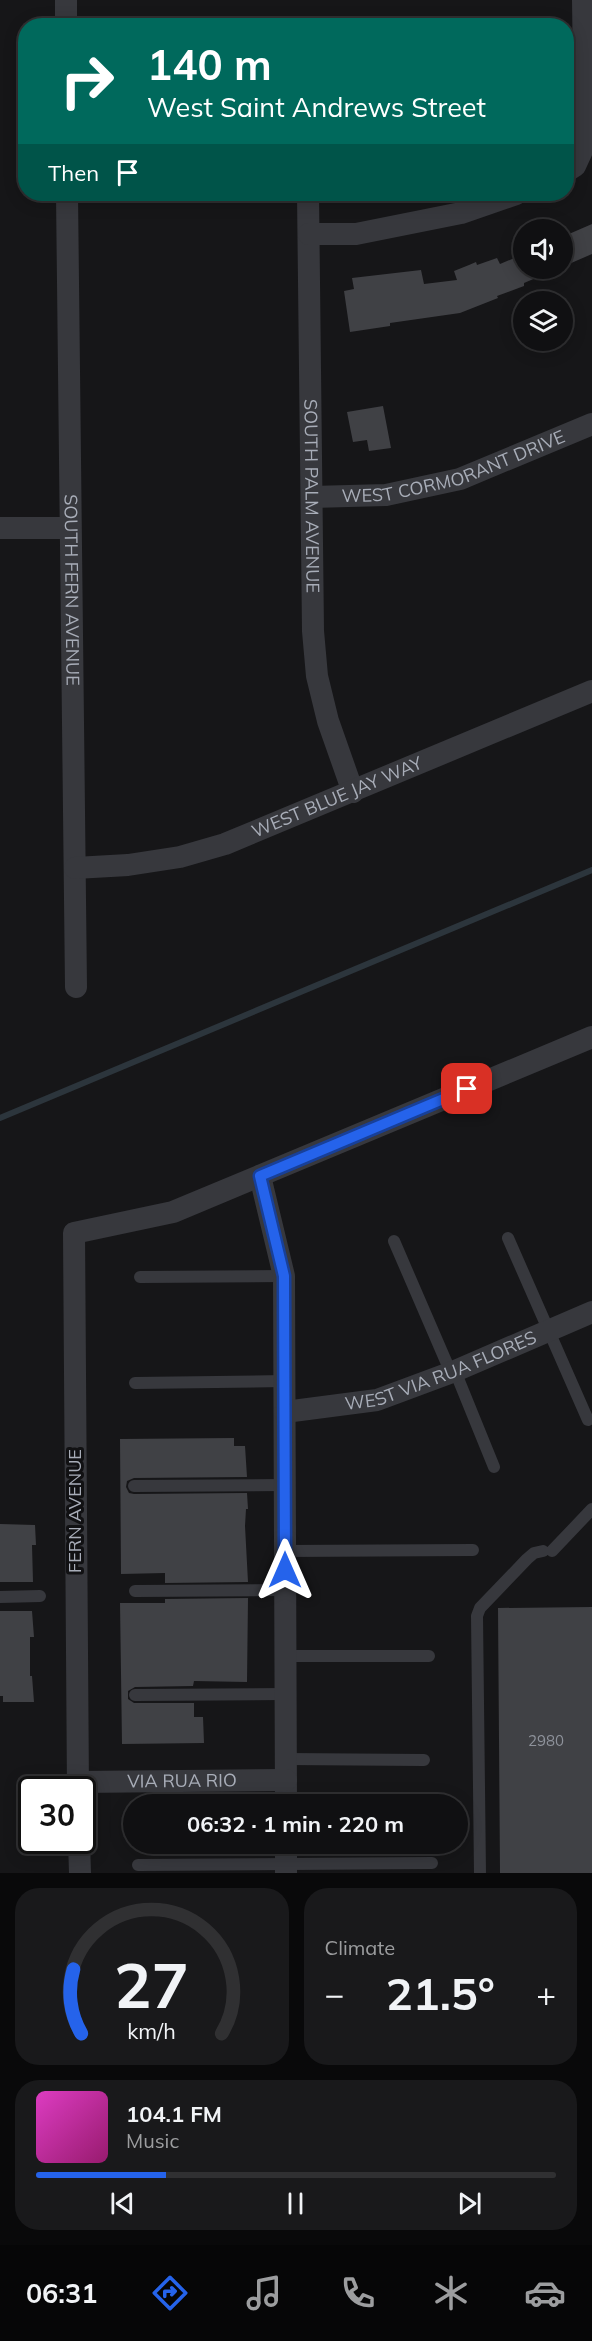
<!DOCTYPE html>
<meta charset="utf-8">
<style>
body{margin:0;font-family:Mulish,sans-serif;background:#19191b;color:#f1f3f6;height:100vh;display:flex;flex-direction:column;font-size:22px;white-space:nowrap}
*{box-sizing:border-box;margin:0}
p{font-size:20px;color:#9c9d9f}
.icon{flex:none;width:33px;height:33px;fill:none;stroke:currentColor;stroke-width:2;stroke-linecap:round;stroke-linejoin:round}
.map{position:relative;height:1873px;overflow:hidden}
.sheet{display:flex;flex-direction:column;gap:15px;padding:15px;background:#09090a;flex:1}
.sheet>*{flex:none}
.guide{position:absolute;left:18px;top:18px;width:556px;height:183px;border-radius:24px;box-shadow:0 3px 15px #0003,0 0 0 2px #303032;background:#00695c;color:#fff;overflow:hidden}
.tools{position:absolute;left:513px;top:219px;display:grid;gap:12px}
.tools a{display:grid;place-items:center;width:60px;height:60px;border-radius:50%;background:#101012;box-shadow:0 3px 15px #0003,0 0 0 2px #303032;font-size:30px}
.speed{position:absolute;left:18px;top:1776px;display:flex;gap:12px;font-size:30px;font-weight:700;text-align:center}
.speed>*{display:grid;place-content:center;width:78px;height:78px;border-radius:50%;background:#101012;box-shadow:0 3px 15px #0003,0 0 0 2px #303032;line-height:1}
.speed .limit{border:3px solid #111;border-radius:9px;background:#fff;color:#111}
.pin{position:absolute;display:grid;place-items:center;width:51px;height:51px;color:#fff;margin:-26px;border-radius:12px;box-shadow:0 3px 9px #0006}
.me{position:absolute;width:66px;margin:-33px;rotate:0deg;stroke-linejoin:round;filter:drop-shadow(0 0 4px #0008)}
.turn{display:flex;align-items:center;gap:21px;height:126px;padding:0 30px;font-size:27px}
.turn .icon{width:78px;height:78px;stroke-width:2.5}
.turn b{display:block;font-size:42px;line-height:51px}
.then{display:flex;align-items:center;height:57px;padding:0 30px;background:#0003;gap:12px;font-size:22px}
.big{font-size:45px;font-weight:700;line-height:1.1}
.sheet .card{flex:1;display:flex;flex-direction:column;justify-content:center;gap:9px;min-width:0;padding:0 21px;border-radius:24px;background:#19191b}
.sheet .dial{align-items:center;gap:0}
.dial svg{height:156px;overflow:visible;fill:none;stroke:#303032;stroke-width:7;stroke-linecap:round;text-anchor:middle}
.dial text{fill:#f1f3f6;stroke:none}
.song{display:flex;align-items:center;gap:18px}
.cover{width:72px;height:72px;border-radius:9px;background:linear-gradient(135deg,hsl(310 70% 55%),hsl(320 70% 35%))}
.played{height:6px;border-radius:3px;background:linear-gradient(90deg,#2563eb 25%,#303032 25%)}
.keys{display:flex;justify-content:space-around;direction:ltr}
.heat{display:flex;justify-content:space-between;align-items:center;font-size:33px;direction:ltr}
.sheet .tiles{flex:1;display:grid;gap:15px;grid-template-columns:1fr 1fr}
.card:last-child{grid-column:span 2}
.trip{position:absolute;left:123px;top:1794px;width:345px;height:60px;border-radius:30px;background:#101012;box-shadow:0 3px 15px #0003,0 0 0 2px #303032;font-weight:700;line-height:60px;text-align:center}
.menu{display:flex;height:96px;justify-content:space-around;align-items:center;background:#060607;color:#9c9d9f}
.menu .icon{width:42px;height:42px}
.menu .current{color:#2563eb}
.menu b{font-size:27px;color:#f1f3f6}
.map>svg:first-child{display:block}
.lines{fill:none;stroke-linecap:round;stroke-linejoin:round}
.stream{stroke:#2c353c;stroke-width:6}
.building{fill:#404145}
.lane{stroke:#37383d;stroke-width:12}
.street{stroke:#37383d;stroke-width:22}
.route-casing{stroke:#184099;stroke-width:15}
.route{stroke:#2563eb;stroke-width:10}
.labels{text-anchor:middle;stroke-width:6;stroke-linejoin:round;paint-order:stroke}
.number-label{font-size:15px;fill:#8e929b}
.street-label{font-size:18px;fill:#a8adb8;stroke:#111113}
</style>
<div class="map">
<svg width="592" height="1873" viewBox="0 0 592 1873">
<rect width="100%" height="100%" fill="#161618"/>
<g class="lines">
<path class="stream" d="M0,1118L592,870"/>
</g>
<path class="building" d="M592,224V254L562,267V237Z
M524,254V268L557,269L524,283V286L497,296L498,298L460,313L390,323V326L350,332L344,291L354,289L352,278L421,270L424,284L457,280L454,271L469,265L476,262L477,265L497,258L500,264Z
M383,406L391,448L369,451L367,440L353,442L347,412Z
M234,1438V1446H245L247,1477L134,1478L127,1481L126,1487L129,1493L134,1494L247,1493L248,1509H246L245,1526L248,1582L165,1583V1573L121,1574L120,1439Z
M0,1524L35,1525L36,1545H32L33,1582H0Z
M248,1598L247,1682L194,1681L193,1686L135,1687L128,1691V1699L134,1703H194V1717H203L204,1743L122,1744L120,1603H165V1599Z
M592,1607V1873H500L498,1608Z
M0,1611H32L34,1637H30V1676H32L34,1702H3V1696H0Z"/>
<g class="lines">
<path class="lane" d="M508,1238L588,1420
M394,1241L451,1373
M140,1277L284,1276
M455,1371L494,1467
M135,1383L284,1381
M134,1486L284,1485
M285,1551L473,1550
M552,1551L592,1509
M135,1591L285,1590
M0,1597L40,1596
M285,1656H429
M135,1695L285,1694
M286,1759L424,1760
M138,1865L432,1863
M480,1873L477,1616L480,1608L527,1559L534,1553L543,1551"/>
<g class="street">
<path d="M66,0V26"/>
<path d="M567,171L575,166L585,144L583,0"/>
<path id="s1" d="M67,194L76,987"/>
<path id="s2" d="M308,194L313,631L317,676L328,721L353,792"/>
<path d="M309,234H356L461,213L516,194"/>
<path id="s3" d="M312,497L386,495L460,479L592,424"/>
<path d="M0,528H70"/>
<path id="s4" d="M75,868L128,865L180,857L225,844L592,691"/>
<path d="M260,1176L284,1276L286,1804"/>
<path id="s5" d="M285,1412L377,1400L455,1371L592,1312"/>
<path id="s6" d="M78,1782L286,1780"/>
<path d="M78,1790L74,1233L173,1212L592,1037"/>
<path d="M79,1840L80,1873"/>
<path d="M286,1844V1873"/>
</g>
</g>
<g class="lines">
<defs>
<path id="route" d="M285,1570L284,1276L260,1176L467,1089"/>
</defs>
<use href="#route" class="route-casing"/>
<use href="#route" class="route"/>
</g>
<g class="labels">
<g class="number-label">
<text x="546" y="1746">2980</text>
</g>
<g class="street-label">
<text dy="6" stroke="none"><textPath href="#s3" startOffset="146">WEST CORMORANT DRIVE</textPath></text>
<text dy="6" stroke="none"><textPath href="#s2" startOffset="302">SOUTH PALM AVENUE</textPath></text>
<text dy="6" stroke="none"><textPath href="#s1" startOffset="396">SOUTH FERN AVENUE</textPath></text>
<text dy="6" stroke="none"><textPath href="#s4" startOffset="274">WEST BLUE JAY WAY</textPath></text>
<text dy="6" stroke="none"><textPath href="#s5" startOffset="162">WEST VIA RUA FLORES</textPath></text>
<text transform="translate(75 1511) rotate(-90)" y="6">FERN AVENUE</text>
<text dy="6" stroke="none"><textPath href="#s6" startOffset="104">VIA RUA RIO</textPath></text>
</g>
</g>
</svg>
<div class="tools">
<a><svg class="icon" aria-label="sound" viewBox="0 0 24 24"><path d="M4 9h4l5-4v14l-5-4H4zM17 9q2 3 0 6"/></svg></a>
<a><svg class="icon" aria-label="layers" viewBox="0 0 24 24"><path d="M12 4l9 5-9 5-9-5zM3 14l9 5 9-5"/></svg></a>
</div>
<div class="speed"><div class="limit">30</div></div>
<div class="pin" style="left:467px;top:1089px;background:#d93025"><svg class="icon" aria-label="arrive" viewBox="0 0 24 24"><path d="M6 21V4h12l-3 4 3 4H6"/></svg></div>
<svg class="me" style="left:285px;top:1570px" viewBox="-20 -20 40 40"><path d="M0-17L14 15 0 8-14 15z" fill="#2563eb" stroke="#fff" stroke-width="4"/></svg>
<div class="trip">06:32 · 1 min · 220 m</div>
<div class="guide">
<div class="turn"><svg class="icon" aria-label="right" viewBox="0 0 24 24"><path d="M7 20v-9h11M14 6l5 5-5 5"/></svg><div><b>140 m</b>West Saint Andrews Street</div></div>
<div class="then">Then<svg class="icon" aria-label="arrive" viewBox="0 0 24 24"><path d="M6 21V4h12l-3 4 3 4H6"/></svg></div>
</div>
</div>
<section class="sheet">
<div class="tiles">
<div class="card dial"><svg viewBox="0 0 100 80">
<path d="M14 69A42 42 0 1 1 86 69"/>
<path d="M14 69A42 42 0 0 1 10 36" stroke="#2563eb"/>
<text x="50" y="56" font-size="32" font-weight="700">27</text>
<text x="50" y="72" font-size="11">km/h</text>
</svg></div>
<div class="card"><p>Climate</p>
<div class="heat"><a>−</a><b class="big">21.5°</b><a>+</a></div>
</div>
<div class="card">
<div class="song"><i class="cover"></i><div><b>104.1 FM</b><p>Music</p></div></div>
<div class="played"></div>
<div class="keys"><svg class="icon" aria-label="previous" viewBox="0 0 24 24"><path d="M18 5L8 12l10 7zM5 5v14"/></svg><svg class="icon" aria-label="pause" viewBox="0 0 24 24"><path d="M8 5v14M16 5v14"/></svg><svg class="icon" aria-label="next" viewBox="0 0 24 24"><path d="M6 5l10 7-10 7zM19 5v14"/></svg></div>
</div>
</div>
</section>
<nav class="menu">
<b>06:31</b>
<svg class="icon current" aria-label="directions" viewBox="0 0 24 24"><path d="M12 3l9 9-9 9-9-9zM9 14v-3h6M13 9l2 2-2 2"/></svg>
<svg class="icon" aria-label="music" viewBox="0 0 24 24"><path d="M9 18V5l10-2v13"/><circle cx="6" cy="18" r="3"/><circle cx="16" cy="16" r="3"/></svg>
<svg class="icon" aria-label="phone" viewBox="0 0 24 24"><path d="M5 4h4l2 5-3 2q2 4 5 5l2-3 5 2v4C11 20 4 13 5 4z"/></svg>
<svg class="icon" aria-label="climate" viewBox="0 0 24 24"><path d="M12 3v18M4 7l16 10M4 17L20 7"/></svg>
<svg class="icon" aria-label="car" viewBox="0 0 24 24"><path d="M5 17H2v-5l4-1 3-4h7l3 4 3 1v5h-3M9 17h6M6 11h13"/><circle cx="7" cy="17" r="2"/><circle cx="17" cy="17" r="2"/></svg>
</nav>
